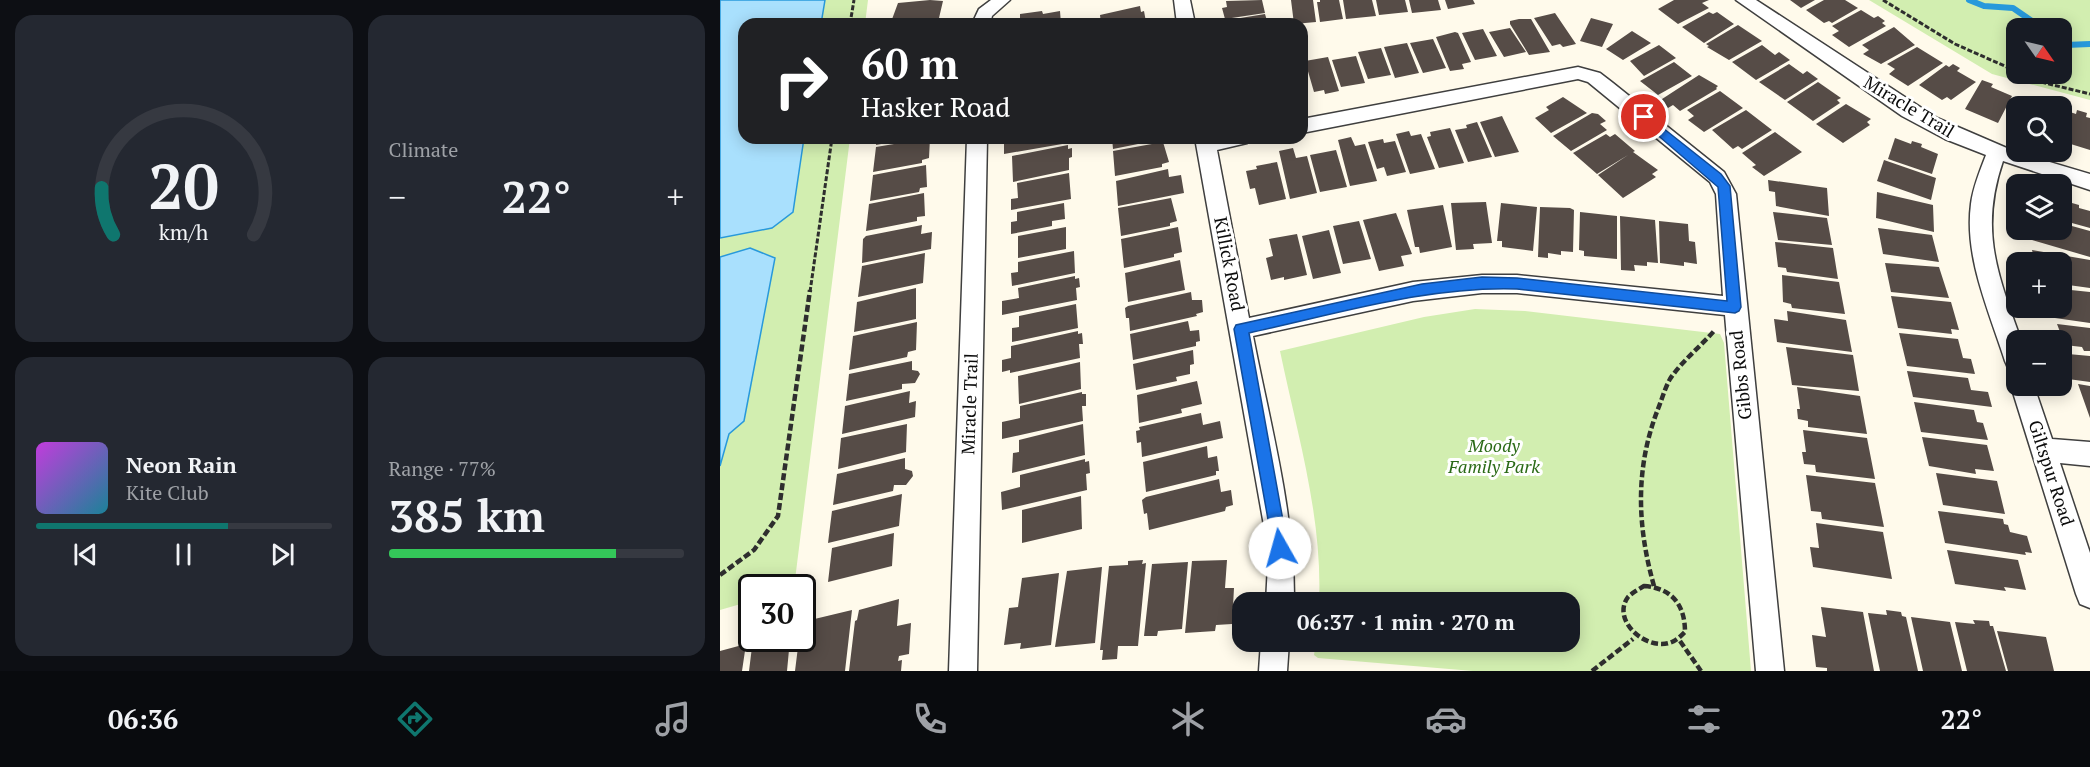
<!DOCTYPE html>
<meta charset="utf-8">
<style>
body{margin:0;font-family:"PT Serif",serif;background:#242831;color:#f1f3f6;height:100vh;display:flex;flex-direction:column;font-size:22px;white-space:nowrap}
*{box-sizing:border-box;margin:0}
p{font-size:20px;color:#9ea1a6}
.icon{flex:none;width:33px;height:33px;fill:none;stroke:currentColor;stroke-width:2;stroke-linecap:round;stroke-linejoin:round}
.map{position:relative;flex:1;overflow:hidden}
.drawer{display:flex;flex-direction:column;gap:15px;padding:15px;background:#0d0f14;width:720px}
.drawer>*{flex:none}
.hud{position:absolute;left:18px;top:18px;width:570px;height:126px;border-radius:18px;box-shadow:0 3px 15px #0003;background:#202124;color:#fff;overflow:hidden}
.needle{width:39px;rotate:124deg}
.fabs{position:absolute;left:1286px;top:18px;display:grid;gap:12px}
.fabs a{display:grid;place-items:center;width:66px;height:66px;border-radius:12px;background:#171b24;box-shadow:0 3px 15px #0003;font-size:30px}
.speed{position:absolute;left:18px;top:574px;display:flex;gap:12px;font-size:30px;font-weight:700;text-align:center}
.speed>*{display:grid;place-content:center;width:78px;height:78px;border-radius:50%;background:#171b24;box-shadow:0 3px 15px #0003;line-height:1}
.speed .limit{border:3px solid #111;border-radius:9px;background:#fff;color:#111}
.pin{position:absolute;display:grid;place-items:center;width:51px;height:51px;color:#fff;margin:-26px;border:3px solid #fff;border-radius:50%;box-shadow:0 2px 6px #0007}
.me{position:absolute;width:66px;margin:-33px;rotate:353deg;stroke-linejoin:round;filter:drop-shadow(0 0 4px #0008)}
.turn{display:flex;align-items:center;gap:21px;height:126px;padding:0 24px;font-size:27px}
.turn .icon{width:78px;height:78px;stroke-width:2.5}
.turn b{display:block;font-size:42px;line-height:51px}
.big{font-size:45px;font-weight:800;line-height:1.1}
.drawer .tile{flex:1;display:flex;flex-direction:column;justify-content:center;gap:9px;min-width:0;padding:0 21px;border-radius:18px;background:#242831}
.drawer .dial{align-items:center;gap:0}
.dial svg{height:156px;overflow:visible;fill:none;stroke:#363941;stroke-width:7;stroke-linecap:round;text-anchor:middle}
.dial text{fill:#f1f3f6;stroke:none}
.song{display:flex;align-items:center;gap:18px}
.cover{width:72px;height:72px;border-radius:9px;background:linear-gradient(135deg,hsl(290 70% 55%),hsl(190 70% 35%))}
.played{height:6px;border-radius:3px;background:linear-gradient(90deg,#0f766e 65%,#363941 65%)}
.keys{display:flex;justify-content:space-around;direction:ltr}
.heat{display:flex;justify-content:space-between;align-items:center;font-size:33px;direction:ltr}
.charge{height:9px;border-radius:4px;background:linear-gradient(90deg,#34c759 77%,#363941 0)}
.drawer .tiles{flex:1;display:grid;gap:15px;grid-template-columns:repeat(2,1fr)}
.trip{position:absolute;left:512px;top:592px;width:348px;height:60px;border-radius:18px;background:#171b24;box-shadow:0 3px 15px #0003;font-weight:800;line-height:60px;text-align:center}
.menu{display:flex;height:96px;justify-content:space-around;align-items:center;background:#090b0e;color:#9ea1a6}
.menu .icon{width:42px;height:42px}
.menu .on{color:#0f766e}
.menu b{font-size:27px;color:#f1f3f6}
main{display:flex;flex:1;min-height:0}
.map>svg:first-child{display:block}
.green{fill:#d2eeb0;fill-rule:evenodd}
.water{fill:#a9e0fd;stroke:#2899db;stroke-width:1.5}
.lines{fill:none;stroke-linecap:round;stroke-linejoin:round}
.stream{stroke:#2899db;stroke-width:6}
.building{fill:#564c47}
.street-casing{stroke:#3f3f3f;stroke-width:3}
.path-far1{stroke:#2e2e2e;stroke-width:3;stroke-dasharray:5 2;stroke-linecap:butt}
.path{stroke:#2e2e2e;stroke-width:4.5;stroke-dasharray:7 3;stroke-linecap:butt}
.street{fill:#fff;fill-rule:evenodd}
.route{fill:#1a73e8;stroke:#114b97;stroke-width:1.5}
.labels{text-anchor:middle;stroke-width:6;stroke-linejoin:round;paint-order:stroke}
.street-label{font-size:18px;fill:#0c0c0c;stroke:#fff}
.park-label{font-size:18px;font-style:italic;fill:#2a6a16;stroke:#fff}
</style>
<main>
<section class="drawer">
<div class="tiles">
<div class="tile dial"><svg viewBox="0 0 100 80">
<path d="M14 69A42 42 0 1 1 86 69"/>
<path d="M14 69A42 42 0 0 1 8 45" stroke="#0f766e"/>
<text x="50" y="56" font-size="32" font-weight="700">20</text>
<text x="50" y="72" font-size="11">km/h</text>
</svg></div>
<div class="tile"><p>Climate</p>
<div class="heat"><a>−</a><b class="big">22°</b><a>+</a></div>
</div>
<div class="tile">
<div class="song"><i class="cover"></i><div><b>Neon Rain</b><p>Kite Club</p></div></div>
<div class="played"></div>
<div class="keys"><svg class="icon" aria-label="previous" viewBox="0 0 24 24"><path d="M18 5L8 12l10 7zM5 5v14"/></svg><svg class="icon" aria-label="pause" viewBox="0 0 24 24"><path d="M8 5v14M16 5v14"/></svg><svg class="icon" aria-label="next" viewBox="0 0 24 24"><path d="M6 5l10 7-10 7zM19 5v14"/></svg></div>
</div>
<div class="tile"><p>Range · 77%</p><b class="big">385 km</b><div class="charge"></div></div>
</div>
</section>
<div class="map">
<svg width="1370" height="671" viewBox="0 0 1370 671">
<rect width="100%" height="100%" fill="#fffaeb"/>
<path class="green" d="M0,0H148L145,24H24V138H130L74,588H32L31,601L0,610Z
M1149,0H1370V100L1272,74ZM1296,28H1341V74H1296Z
M755,309L805,311L1000,334L1004,343L1031,671H753L598,658L594,655L596,642H849V603H599C603,518 577,433 560,351L704,317Z"/>
<path class="water" d="M0,0H105L101,24H24V138H84L73,212L52,228L0,238Z
M30,248L55,258L24,421L9,434L0,466V257Z"/>
<g class="lines">
<path class="stream" d="M1249,0L1264,6L1293,8L1322,28
M1341,41L1346,45L1370,44"/>
</g>
<path class="building" d="M210,0L223,1L219,18L171,22L178,3Z
M542,0L545,13L505,19L502,8L507,7L506,1Z
M571,0H593L596,22L574,24Z
M600,0H619L623,19L600,22L597,2H600Z
M623,0H652L656,16L626,19Z
M656,0H685L688,12L659,15Z
M689,0H718L721,10L692,13Z
M725,0H753L755,4L728,9Z
M954,0H989L982,3L989,8L958,24L938,9Z
M1070,0H1095L1081,8Z
M1104,0H1125L1138,8L1112,23L1109,21L1104,23L1086,10Z
M420,6L421,12L424,11L426,22L381,24L380,15Z
M1141,10L1154,18L1158,16L1165,21L1162,23L1166,26L1129,47L1112,35L1119,31L1112,26Z
M322,11L323,14L340,11L341,24H297V21H300V14Z
M989,12L993,14L997,12L1014,24L984,43L962,27Z
M835,13L856,44L843,47L840,44L832,46L814,18Z
M545,14L548,24H502V21Z
M871,18L893,24L882,47L860,41Z
M799,19H811L830,52L809,55L790,24V21Z
M1018,25L1042,41L1009,60L987,47L989,46L986,44Z
M1174,27L1195,45L1161,64L1143,54L1149,50L1142,45Z
M790,28L806,52L784,57L769,32Z
M763,29L777,56L755,60L742,33Z
M912,31L931,43L903,60L886,49Z
M735,32L738,33L751,62L742,64L744,69L730,71L716,37Z
M713,39L726,68L703,73L690,43Z
M687,43L699,73L675,78L664,47Z
M939,45L956,58L924,76L910,61Z
M1042,45L1055,55L1059,52L1070,60L1036,80L1012,62Z
M1197,47L1223,63L1188,86L1169,74L1175,69L1167,64Z
M661,48L671,75L648,79L638,52Z
M636,56L645,83L621,87L612,60Z
M608,57L619,91L605,94L604,90L594,92L585,61Z
M954,62L972,76L938,95L920,81Z
M1069,64L1083,74L1087,71L1098,79L1065,100L1039,82Z
M1233,64L1240,68L1237,71L1256,82L1231,100L1227,97L1222,100L1199,85L1226,65L1229,67Z
M979,75L998,86L996,88L997,89L960,111L953,105L948,108L939,101Z
M1262,80L1273,84L1271,87L1292,96L1278,123L1245,109Z
M1098,82L1121,98L1117,100L1120,103L1093,121L1067,102Z
M1000,91L1023,108L984,132L968,120L974,116L967,110Z
M843,97L867,113L831,133L815,118L829,110L826,107Z
M1298,97L1315,102V97L1326,100L1325,106H1297Z
M1126,104L1151,119L1147,122L1150,125L1123,143L1096,124Z
M1341,109L1356,114L1357,110L1367,113L1366,117L1370,118V150L1341,141Z
M1026,110L1052,130L1022,149L1018,146L1013,149L992,130Z
M872,113L878,114L886,121L880,124L887,130L851,151L833,136Z
M782,116L799,152L775,157L760,122Z
M757,122L772,157L748,162L735,130L747,128L746,125Z
M730,128L744,163L719,168L707,137L711,136L710,132Z
M689,131L691,136L701,134L715,169L690,174L676,134Z
M1055,132L1082,152L1044,176L1032,167L1036,165L1022,153Z
M886,134L890,137L895,134L915,151L913,152L938,170L932,174L936,177L903,198L878,175L908,155L877,174L853,153Z
M631,137L635,146L645,144L657,181L630,186L618,140Z
M157,138H186L187,139L156,145Z
M210,138L209,158L202,160V163L153,172L156,147Z
M284,138H348V143L284,154Z
M392,138H438V140L393,149Z
M1175,138L1191,144L1192,141L1202,144L1201,147L1218,154L1212,174L1168,159Z
M663,139L664,143L675,141L686,172L667,176L664,167L657,169L648,142Z
M443,142L449,162L442,164V167L395,176L393,151Z
M348,145V149L352,148V157L349,158V170L293,182L292,156Z
M573,148L576,158L587,156L597,193L570,199L559,151Z
M616,150L627,187L600,192L590,155Z
M1164,160L1216,178L1211,200L1157,181Z
M557,162L566,199L539,205L535,188L530,189L526,171L537,169L536,166Z
M206,165L207,187L200,188L199,192L150,201L153,175Z
M448,169L449,177L461,175L464,193L398,206L396,181Z
M349,173L351,199L291,210V199L298,198L297,183Z
M1048,180L1107,188L1109,216L1056,206L1055,192L1049,191Z
M1157,192L1213,205L1214,232L1156,218Z
M204,193L205,216L197,217V221L146,231L149,204Z
M1341,197L1352,200V203L1359,205V208L1370,211V228L1341,220Z
M451,198L457,221L450,223V226L401,236L398,208Z
M766,202L772,243L753,244L754,249L736,250L731,203Z
M344,203L345,219L332,221V226L291,234V222L297,221V212Z
M781,203L817,207L813,251L782,247V241H777Z
M723,205L732,247L700,253L699,247H695L687,210Z
M820,207L850,208L854,210L853,252L841,251V255L828,253V258L818,257Z
M860,212L897,216V259L864,256V251L859,250Z
M1053,212L1107,218L1112,245L1058,240Z
M676,213L692,254L681,256L684,266L659,271L643,220Z
M900,216L935,220L938,263L927,262V266L914,265L915,271L901,270Z
M639,221L651,259L623,264L613,226Z
M939,221L968,224L969,241L975,242L977,264L964,262V266L940,263Z
M1341,223L1370,231V257L1312,240V230H1341Z
M202,225L201,234L212,232L211,249L142,263L143,239L146,236Z
M346,227V249L298,258V236Z
M458,227L462,252L454,254V257L404,268L401,239Z
M1158,228L1212,235L1219,262L1163,254Z
M609,230L621,273L593,279L582,236Z
M577,234L587,275L564,280V277L551,280L546,258L553,256L549,239Z
M1055,242L1113,248L1118,279L1067,272L1066,268L1058,267Z
M1312,250L1370,260V288L1341,284V262H1315Z
M354,251L355,273L292,286L291,273L298,272V262Z
M205,253L203,283L138,297L142,266Z
M460,260L465,290L408,302L405,273Z
M1165,263L1219,267L1229,298L1171,292Z
M1062,275L1119,282L1125,314L1072,308L1071,304L1063,302Z
M355,276V279L359,278L360,287L356,288L357,300L282,315V301L299,298L298,288Z
M196,288V319L134,332L137,302Z
M1341,289L1370,292V323L1328,317L1325,308H1341Z
M471,292L472,300H482L483,312L476,314L477,316L410,331L409,318H406L405,308L408,306Z
M1171,296L1231,302L1239,330L1231,329L1232,334L1178,328Z
M356,304L358,328L292,342V328L299,327V316Z
M1067,311L1126,320L1132,352L1057,342L1054,319L1068,321Z
M468,321L470,331L479,330L480,341L476,342V346L413,360L410,334Z
M197,322L196,350L188,352L187,357L129,370L133,336Z
M1337,324L1370,328V351H1364L1362,347L1345,345Z
M358,331V334L362,333L363,344H359L360,358L290,373V370L282,372V360L291,358V346Z
M1179,333L1238,339L1243,358L1251,359L1255,374L1187,366Z
M1066,347L1133,355L1139,391L1072,385Z
M473,350L474,364L470,365V374L456,377L457,381L416,390L413,364Z
M1348,354L1370,356V382L1348,379L1342,363L1351,364Z
M192,361V370L198,371L200,374L195,383L182,384V389L126,401L129,374Z
M360,362L361,389L299,404L298,376Z
M1187,371L1248,378L1251,390L1268,392L1272,407L1193,397Z
M477,381L482,404L461,409L462,413L419,423L417,395Z
M1358,384L1370,386V418Z
M1077,387L1140,396L1147,434L1088,427V421L1078,419L1077,409H1080Z
M190,391L189,403L196,401L195,417L122,434L125,406Z
M362,392V394H366V406H362L363,421L282,439V422L300,418V406Z
M1194,402L1254,410L1257,422L1263,423L1268,440L1201,432Z
M481,413L483,425L500,421L503,438L422,457L421,442L417,443L416,431L420,430L419,427Z
M187,424L186,452L118,469L121,438Z
M363,424L365,455L292,473L293,453L299,452V440Z
M1083,430L1147,438L1155,479L1096,472L1095,465L1084,464L1082,452H1086Z
M1202,437L1267,445L1274,471L1255,469L1256,474L1209,466Z
M487,446L488,458L497,456L499,471H496V475L426,492L423,462Z
M185,458V469L192,471L193,476L186,485H174L173,491L113,505L117,474Z
M365,459V462L369,461L370,473L366,474L367,490L282,510L281,492L300,487V475Z
M1216,473L1277,481L1285,514L1223,505Z
M1086,475L1155,483L1164,527L1102,519L1101,512L1091,511Z
M499,479L501,492L511,490L513,505L506,507L505,511L429,530L427,513L424,514L422,500L426,497Z
M182,494L179,526L108,543L112,511Z
M361,496L362,529L302,543V510Z
M1218,511L1283,519L1284,524L1288,525L1290,532L1307,536L1312,553L1305,552L1306,555L1225,543Z
M1096,523L1163,532L1172,579L1093,567L1090,547L1099,548Z
M174,533L172,566L108,582L112,548Z
M1227,550L1298,560L1306,590L1284,587L1286,591L1235,584Z
M423,560L422,564L426,563L418,646H398L397,659L382,660L383,650H380L389,566L408,565V561Z
M507,560L505,588H514L512,624L496,625L495,631L465,633L472,561Z
M468,562L462,629L438,631L437,636H424L432,564Z
M382,567L375,643L335,647L347,571Z
M339,573L331,645L300,649L301,643L284,645L289,608L298,607L302,578Z
M179,599L177,626L191,623L189,654L179,656L178,661L182,660L181,671H129L135,621L137,620L139,610Z
M1101,607L1143,612L1154,671H1107V668L1096,667L1092,635L1106,637Z
M132,610L125,671H75L79,639H82V622Z
M1166,610L1181,612L1182,616L1186,617L1198,671H1160L1148,613L1167,615Z
M1191,617L1230,622L1242,671H1203Z
M1253,620L1269,621L1270,626H1273L1286,671H1247L1235,622L1255,624Z
M1277,631L1326,637L1334,671H1288Z
M33,639H70L67,671H29Z
M26,644L22,671H0V651Z"/>
<g class="lines">
<defs>
<path id="street" d="M271,0H290L272,16L270,24H252L259,9Z
M454,0H470L475,24H457Z
M1016,0H1036L1217,118L1296,152L1370,174V190L1283,161C1259,231 1278,275 1301,340H1296V371L1288,368L1285,361C1269,311 1244,257 1251,204C1253,187 1260,171 1266,155L1225,139L1182,116Z
M858,67L880,73L893,83L1004,172L1016,194L1064,671H1036L1005,315L797,293H762L693,301L533,336C550,424 575,513 574,603H546L548,564L545,531L475,138H530L527,143L497,150L529,318L693,282L762,275H797L1003,296L996,194L990,182L868,82L858,79L582,133V119Z
M247,138H267L257,671H229Z
M1296,378V386H1314L1332,439L1370,442V466L1340,463L1370,553V608L1360,604L1356,594L1291,386Z
M541,642H569L567,671H539Z"/>
</defs>
<use href="#street" class="street-casing"/>
<path class="path-far1" d="M1163,0L1235,44L1296,71
M130,24L134,0
M1302,74L1321,82L1370,94
M90,292L112,138"/>
<path class="path" d="M0,575L34,550L58,516L90,290
M924,586C952,588 965,605 965,632C962,635 958,639 954,641C930,654 890,622 908,597C912,593 919,589 924,586Z
M934,586C917,526 915,468 938,409C942,399 945,388 950,379C962,361 980,347 994,331
M960,641L981,671
M872,671L913,639"/>
<use href="#street" class="street"/>
</g>
<path class="route" d="M924,113L1001,174L1010,186L1021,307L1019,311L1015,313L797,289C707,286 617,314 529,333L568,548L565,553L560,555L554,553L514,329L516,325L702,284L762,277L797,278L1007,301L998,187L920,120V114Z"/>
<g class="labels">
<g class="street-label">
<text transform="translate(1189 107) rotate(31)" y="6">Miracle Trail</text>
<text transform="translate(509 264) rotate(79)" y="6">Killick Road</text>
<text transform="translate(1021 375) rotate(-96)" y="6">Gibbs Road</text>
<text transform="translate(250 404) rotate(-88)" y="6">Miracle Trail</text>
<text transform="translate(1331 473) rotate(72)" y="6">Giltspur Road</text>
</g>
<g class="park-label">
<text x="774" y="452">Moody<tspan x="774" dy="21">Family Park</tspan></text>
</g>
</g>
</svg>
<div class="fabs">
<a><svg class="needle" viewBox="-14 -14 28 28"><path d="M0-13l5 13h-10z" fill="#e53935"/><path d="M0 13l5-13h-10z" fill="#9ea1a6"/></svg></a>
<a><svg class="icon" aria-label="search" viewBox="0 0 24 24"><circle cx="10" cy="10" r="6"/><path d="M15 15l6 6"/></svg></a>
<a><svg class="icon" aria-label="layers" viewBox="0 0 24 24"><path d="M12 4l9 5-9 5-9-5zM3 14l9 5 9-5"/></svg></a>
<a>+</a>
<a>−</a>
</div>
<div class="speed"><div class="limit">30</div></div>
<div class="pin" style="left:924px;top:117px;background:#d93025"><svg class="icon" aria-label="arrive" viewBox="0 0 24 24"><path d="M6 21V4h12l-3 4 3 4H6"/></svg></div>
<svg class="me" style="left:560px;top:548px" viewBox="-20 -20 40 40"><circle r="19" fill="#fff"/><path d="M0-13L10 11 0 6-10 11z" fill="#1a73e8"/></svg>
<div class="trip">06:37 · 1 min · 270 m</div>
<div class="hud">
<div class="turn"><svg class="icon" aria-label="right" viewBox="0 0 24 24"><path d="M7 20v-9h11M14 6l5 5-5 5"/></svg><div><b>60 m</b>Hasker Road</div></div>
</div>
</div>
</main>
<nav class="menu">
<b>06:36</b>
<svg class="icon on" aria-label="directions" viewBox="0 0 24 24"><path d="M12 3l9 9-9 9-9-9zM9 14v-3h6M13 9l2 2-2 2"/></svg>
<svg class="icon" aria-label="music" viewBox="0 0 24 24"><path d="M9 18V5l10-2v13"/><circle cx="6" cy="18" r="3"/><circle cx="16" cy="16" r="3"/></svg>
<svg class="icon" aria-label="phone" viewBox="0 0 24 24"><path d="M5 4h4l2 5-3 2q2 4 5 5l2-3 5 2v4C11 20 4 13 5 4z"/></svg>
<svg class="icon" aria-label="climate" viewBox="0 0 24 24"><path d="M12 3v18M4 7l16 10M4 17L20 7"/></svg>
<svg class="icon" aria-label="car" viewBox="0 0 24 24"><path d="M5 17H2v-5l4-1 3-4h7l3 4 3 1v5h-3M9 17h6M6 11h13"/><circle cx="7" cy="17" r="2"/><circle cx="17" cy="17" r="2"/></svg>
<svg class="icon" aria-label="filters" viewBox="0 0 24 24"><path d="M4 7h16M4 17h16"/><circle cx="9" cy="7" r="2"/><circle cx="15" cy="17" r="2"/></svg>
<b>22°</b>
</nav>
